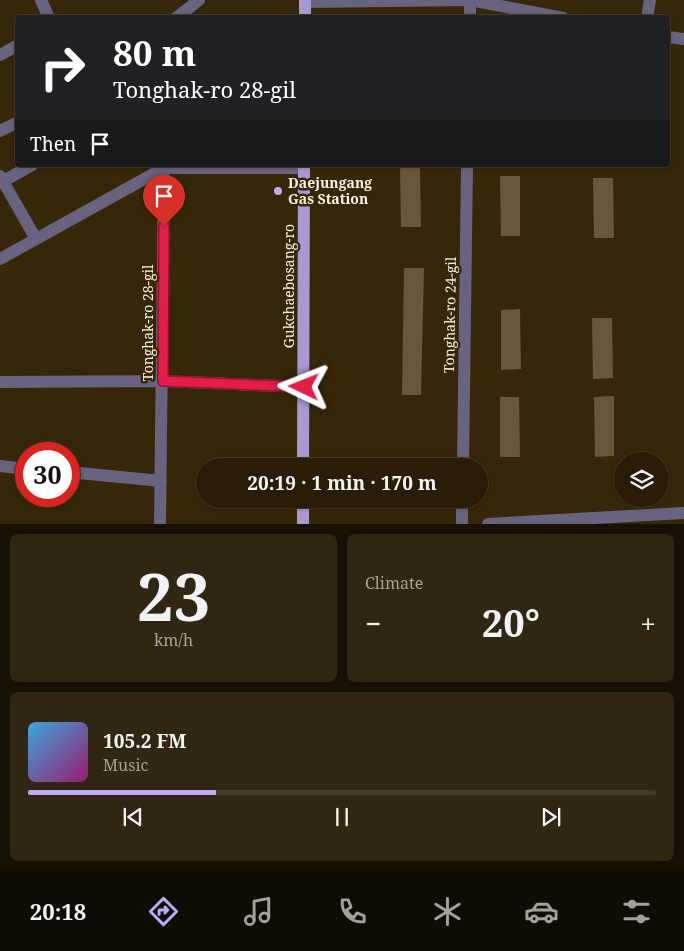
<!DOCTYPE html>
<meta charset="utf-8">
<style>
body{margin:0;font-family:"Noto Serif",serif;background:#312611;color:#f1f3f6;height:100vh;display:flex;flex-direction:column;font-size:19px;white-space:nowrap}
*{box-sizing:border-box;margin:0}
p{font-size:16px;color:#a5a29b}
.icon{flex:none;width:28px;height:28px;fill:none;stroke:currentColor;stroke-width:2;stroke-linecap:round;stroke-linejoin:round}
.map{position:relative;height:524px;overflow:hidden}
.sheet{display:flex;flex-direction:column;gap:10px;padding:10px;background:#171004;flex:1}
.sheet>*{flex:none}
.top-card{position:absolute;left:15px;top:15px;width:655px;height:152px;border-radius:5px;box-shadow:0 1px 4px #0004,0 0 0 1px #453b28;background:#202124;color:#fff;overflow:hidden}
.fabs{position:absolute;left:614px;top:452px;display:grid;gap:10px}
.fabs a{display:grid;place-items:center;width:55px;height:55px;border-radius:50%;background:#291d07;box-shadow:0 1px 4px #0004,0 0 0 1px #453b28;font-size:25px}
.speed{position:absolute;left:15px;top:442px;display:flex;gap:10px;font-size:25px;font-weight:700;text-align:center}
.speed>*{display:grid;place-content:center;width:65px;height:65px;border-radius:50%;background:#291d07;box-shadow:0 1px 4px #0004,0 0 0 1px #453b28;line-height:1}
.speed .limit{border:8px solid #d22;background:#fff;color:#111}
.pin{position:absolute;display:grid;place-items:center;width:42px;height:42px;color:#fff;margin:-51px -21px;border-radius:50% 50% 50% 0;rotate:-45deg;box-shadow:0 0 5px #0007}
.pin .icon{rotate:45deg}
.me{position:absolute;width:55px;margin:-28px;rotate:272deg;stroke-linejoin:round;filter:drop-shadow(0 0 4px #0008)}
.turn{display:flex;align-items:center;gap:18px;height:105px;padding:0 15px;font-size:22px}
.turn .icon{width:65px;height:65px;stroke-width:2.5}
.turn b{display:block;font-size:35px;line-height:42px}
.then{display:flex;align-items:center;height:48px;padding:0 15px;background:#0003;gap:10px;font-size:19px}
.big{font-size:38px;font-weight:700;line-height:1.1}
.sheet .card{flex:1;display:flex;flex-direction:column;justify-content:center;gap:8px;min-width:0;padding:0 18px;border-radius:8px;background:#312611}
.sheet .dial{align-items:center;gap:0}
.dial b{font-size:65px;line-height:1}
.song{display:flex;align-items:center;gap:15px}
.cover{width:60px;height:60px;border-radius:8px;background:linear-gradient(135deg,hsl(200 70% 55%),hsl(320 70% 35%))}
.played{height:5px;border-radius:2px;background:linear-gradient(90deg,#bcaaf6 30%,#453b28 30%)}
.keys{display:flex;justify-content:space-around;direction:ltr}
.heat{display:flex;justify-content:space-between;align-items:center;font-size:28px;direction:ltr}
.sheet .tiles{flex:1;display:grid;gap:10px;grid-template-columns:1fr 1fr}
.card:last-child{grid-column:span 2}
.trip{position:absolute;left:196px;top:458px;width:292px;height:50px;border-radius:25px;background:#291d07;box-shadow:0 1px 4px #0004,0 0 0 1px #453b28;font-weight:700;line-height:50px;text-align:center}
.menu{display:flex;height:80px;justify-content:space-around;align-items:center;background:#100c03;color:#a5a29b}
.menu .icon{width:35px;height:35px}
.menu .selected{color:#bcaaf6}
.menu b{font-size:22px;color:#f1f3f6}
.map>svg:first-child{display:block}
.building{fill:#685738}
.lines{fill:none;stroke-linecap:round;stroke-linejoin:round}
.minor{stroke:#68637e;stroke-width:12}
.major{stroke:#a79ad2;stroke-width:12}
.route-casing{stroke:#92132f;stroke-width:12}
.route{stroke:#e11d48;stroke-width:9}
.poi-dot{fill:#bcaaf6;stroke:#372709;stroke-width:2}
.labels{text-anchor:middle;stroke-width:5;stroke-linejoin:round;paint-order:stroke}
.poi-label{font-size:14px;font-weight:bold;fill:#fdf3e2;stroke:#372709;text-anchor:start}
.street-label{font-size:14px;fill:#fdf3e2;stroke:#372709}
</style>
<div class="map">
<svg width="684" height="524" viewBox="0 0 684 524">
<rect width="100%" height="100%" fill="#372709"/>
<path class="building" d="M400,167H420L421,227H401Z
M500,176H520V236H501Z
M593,178H613L614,238H594Z
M404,268H424L421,395H402Z
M520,309L521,369L501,370V310Z
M592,318H612L613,378L593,379Z
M614,396V456L595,457L594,397Z
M500,397H519L520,457H500Z"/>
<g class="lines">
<path class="minor" d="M41,0L49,18
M305,2L470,0L563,18
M176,18L199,0
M470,18V0
M647,18L650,0
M668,37L684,39
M0,55L18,45
M0,131L18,122
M0,176L36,239
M0,183L32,165
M0,259L164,168H304
M0,382L163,381L304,387
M0,466L26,469
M463,466L467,165
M69,472L161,481
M160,524L164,168L163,165
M462,524V499
M488,524L684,513"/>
<path class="major" d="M305,18V0
M303,466L304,165
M303,524V499"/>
</g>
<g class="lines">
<defs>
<path id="route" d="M164,226L163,381L304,387"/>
</defs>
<use href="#route" class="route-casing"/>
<use href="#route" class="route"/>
</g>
<circle class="poi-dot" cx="278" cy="191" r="5"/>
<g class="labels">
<g class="poi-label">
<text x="288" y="188">Daejungang<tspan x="288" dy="16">Gas Station</tspan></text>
</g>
<g class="street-label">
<text transform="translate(289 286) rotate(-90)" y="5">Gukchaebosang-ro</text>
<text transform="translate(450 315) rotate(-89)" y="5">Tonghak-ro 24-gil</text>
<text transform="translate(148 323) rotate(-90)" y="5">Tonghak-ro 28-gil</text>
</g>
</g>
</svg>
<div class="fabs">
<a><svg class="icon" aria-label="layers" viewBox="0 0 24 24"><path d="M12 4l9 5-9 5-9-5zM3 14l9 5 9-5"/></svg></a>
</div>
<div class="speed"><div class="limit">30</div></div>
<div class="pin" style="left:164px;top:226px;background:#d93025"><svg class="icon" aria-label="arrive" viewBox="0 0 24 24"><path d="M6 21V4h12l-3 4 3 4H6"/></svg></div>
<svg class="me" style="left:304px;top:387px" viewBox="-20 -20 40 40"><path d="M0-17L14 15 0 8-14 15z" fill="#e11d48" stroke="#fff" stroke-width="4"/></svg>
<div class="trip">20:19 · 1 min · 170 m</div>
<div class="top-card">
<div class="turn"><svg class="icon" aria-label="right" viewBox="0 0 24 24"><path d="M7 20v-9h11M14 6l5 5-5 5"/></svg><div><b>80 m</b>Tonghak-ro 28-gil</div></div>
<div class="then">Then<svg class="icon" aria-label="arrive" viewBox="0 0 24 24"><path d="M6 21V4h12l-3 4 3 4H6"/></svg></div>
</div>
</div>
<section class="sheet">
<div class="tiles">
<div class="card dial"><b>23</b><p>km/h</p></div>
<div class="card"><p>Climate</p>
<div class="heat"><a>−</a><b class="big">20°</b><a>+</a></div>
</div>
<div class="card">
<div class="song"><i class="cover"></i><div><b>105.2 FM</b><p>Music</p></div></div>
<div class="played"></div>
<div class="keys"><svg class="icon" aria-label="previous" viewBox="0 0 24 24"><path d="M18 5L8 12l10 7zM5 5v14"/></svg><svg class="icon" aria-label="pause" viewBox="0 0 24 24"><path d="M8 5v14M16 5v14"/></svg><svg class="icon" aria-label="next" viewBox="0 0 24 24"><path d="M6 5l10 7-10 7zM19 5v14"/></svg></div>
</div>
</div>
</section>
<nav class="menu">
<b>20:18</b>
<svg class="icon selected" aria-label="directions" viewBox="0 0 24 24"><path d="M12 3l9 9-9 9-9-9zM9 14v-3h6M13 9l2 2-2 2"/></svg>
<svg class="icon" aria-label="music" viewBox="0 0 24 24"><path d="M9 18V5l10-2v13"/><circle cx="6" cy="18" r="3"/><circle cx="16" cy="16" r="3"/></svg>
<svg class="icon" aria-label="phone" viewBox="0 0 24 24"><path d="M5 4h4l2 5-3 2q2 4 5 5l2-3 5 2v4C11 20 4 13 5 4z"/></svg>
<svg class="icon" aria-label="climate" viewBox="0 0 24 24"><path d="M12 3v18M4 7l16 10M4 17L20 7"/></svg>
<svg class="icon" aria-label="car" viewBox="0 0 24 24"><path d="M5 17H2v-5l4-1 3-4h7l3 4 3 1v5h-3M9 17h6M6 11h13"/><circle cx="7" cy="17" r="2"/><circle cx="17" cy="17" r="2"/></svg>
<svg class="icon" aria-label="filters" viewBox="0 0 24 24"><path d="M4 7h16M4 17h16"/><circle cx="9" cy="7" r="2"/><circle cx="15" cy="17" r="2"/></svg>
</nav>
